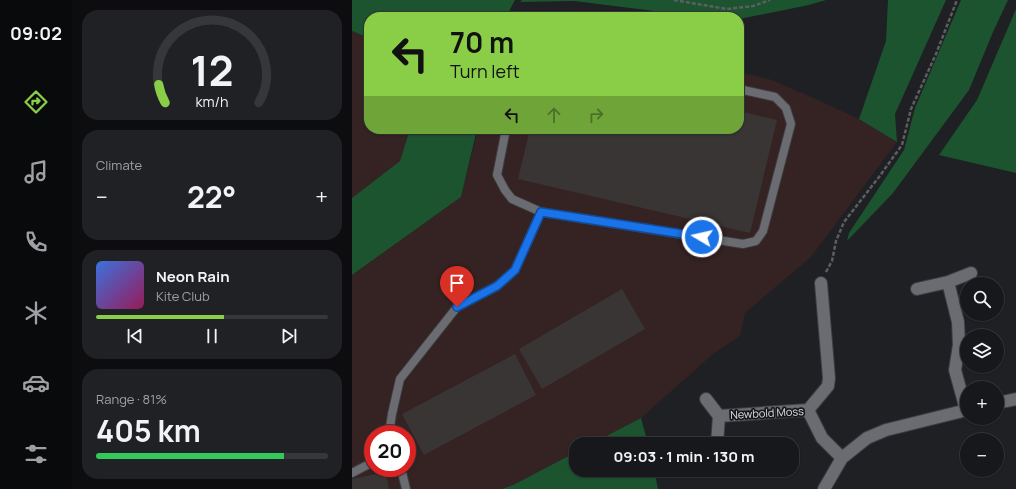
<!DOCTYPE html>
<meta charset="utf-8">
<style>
body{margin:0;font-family:Manrope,sans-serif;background:#202124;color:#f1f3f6;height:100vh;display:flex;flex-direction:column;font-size:15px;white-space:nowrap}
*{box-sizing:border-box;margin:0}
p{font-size:13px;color:#9ea0a3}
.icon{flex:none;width:22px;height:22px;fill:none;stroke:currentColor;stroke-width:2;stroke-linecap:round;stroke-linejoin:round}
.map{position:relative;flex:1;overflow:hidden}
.panel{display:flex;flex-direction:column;gap:10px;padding:10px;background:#0d0d0f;width:280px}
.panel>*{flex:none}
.top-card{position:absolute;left:12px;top:12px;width:380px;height:122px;border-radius:16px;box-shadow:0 1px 3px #0004,0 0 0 1px #36373a;background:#8ace47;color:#111;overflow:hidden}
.tools{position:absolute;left:608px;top:277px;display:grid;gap:8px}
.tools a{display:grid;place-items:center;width:44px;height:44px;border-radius:50%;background:#17181b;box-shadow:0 1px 3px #0004,0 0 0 1px #36373a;font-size:20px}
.speed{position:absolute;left:12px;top:425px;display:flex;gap:8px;font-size:20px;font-weight:700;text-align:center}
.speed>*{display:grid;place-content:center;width:52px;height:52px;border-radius:50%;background:#17181b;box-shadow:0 1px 3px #0004,0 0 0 1px #36373a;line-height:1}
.speed .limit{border:6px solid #d22;background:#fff;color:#111}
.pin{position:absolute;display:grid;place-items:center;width:34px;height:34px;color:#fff;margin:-41px -17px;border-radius:50% 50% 50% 0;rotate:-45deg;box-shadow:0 0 4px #0007}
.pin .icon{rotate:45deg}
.me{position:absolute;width:44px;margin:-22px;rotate:279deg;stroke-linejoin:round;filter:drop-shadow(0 0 3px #0008)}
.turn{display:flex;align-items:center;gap:14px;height:84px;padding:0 20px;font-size:18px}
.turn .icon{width:52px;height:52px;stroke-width:2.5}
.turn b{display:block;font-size:28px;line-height:34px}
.lanes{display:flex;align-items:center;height:38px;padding:0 20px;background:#0003;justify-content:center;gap:20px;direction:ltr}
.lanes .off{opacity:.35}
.big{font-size:30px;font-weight:700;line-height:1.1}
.panel .card{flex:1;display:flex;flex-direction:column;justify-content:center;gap:6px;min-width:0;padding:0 14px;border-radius:16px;background:#202124}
.panel .dial{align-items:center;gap:0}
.dial svg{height:104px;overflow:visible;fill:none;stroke:#36373a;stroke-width:7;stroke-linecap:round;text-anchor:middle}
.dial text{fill:#f1f3f6;stroke:none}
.song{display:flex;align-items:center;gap:12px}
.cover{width:48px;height:48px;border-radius:6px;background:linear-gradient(135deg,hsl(220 70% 55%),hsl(330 70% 35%))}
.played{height:4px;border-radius:2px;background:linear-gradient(90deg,#8ace47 55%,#36373a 55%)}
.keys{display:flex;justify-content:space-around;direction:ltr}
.heat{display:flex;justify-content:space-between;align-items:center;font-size:22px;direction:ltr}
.charge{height:6px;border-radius:3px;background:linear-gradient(90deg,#34c759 81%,#36373a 0)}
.trip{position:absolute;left:217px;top:437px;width:230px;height:40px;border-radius:16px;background:#17181b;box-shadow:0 1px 3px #0004,0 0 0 1px #36373a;font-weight:700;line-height:40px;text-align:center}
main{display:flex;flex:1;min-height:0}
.tab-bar{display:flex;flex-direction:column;width:72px;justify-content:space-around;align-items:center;background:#090a0b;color:#9ea0a3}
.tab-bar .icon{width:28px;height:28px}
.tab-bar .selected{color:#8ace47}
.tab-bar b{font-size:18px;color:#f1f3f6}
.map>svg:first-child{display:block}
.industrial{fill:#352222;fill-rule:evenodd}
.green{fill:#1b542e}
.building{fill:#3a3535}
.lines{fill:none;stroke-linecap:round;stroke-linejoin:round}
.lane-casing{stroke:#3c3d40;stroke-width:10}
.street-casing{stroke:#3c3d40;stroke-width:14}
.path{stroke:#5d5e62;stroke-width:2.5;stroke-dasharray:4 2;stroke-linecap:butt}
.lane{stroke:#6b6c71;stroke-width:8}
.street{stroke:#6b6c71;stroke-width:12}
.route-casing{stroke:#114b97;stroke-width:10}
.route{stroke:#1a73e8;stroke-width:7}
.labels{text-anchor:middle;stroke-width:3.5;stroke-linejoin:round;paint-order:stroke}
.street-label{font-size:11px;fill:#dfe0e3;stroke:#16171a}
</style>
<main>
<nav class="tab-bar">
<b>09:02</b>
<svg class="icon selected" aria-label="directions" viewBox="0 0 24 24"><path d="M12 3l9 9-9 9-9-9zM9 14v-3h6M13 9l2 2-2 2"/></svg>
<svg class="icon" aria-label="music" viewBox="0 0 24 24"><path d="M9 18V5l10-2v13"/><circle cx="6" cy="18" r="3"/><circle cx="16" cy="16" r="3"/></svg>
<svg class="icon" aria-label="phone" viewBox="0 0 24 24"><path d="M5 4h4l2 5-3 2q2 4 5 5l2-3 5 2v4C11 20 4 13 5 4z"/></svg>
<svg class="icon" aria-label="climate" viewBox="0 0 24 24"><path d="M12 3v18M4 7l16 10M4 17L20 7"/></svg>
<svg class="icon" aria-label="car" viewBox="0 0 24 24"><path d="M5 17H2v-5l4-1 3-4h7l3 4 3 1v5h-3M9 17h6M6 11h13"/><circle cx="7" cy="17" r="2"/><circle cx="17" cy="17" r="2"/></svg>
<svg class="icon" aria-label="filters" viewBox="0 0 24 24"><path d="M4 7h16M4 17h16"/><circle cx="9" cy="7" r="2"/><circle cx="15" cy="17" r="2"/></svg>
</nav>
<section class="panel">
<div class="card dial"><svg viewBox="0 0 100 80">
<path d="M14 69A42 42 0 1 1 86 69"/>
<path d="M14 69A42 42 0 0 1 9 55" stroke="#8ace47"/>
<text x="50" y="56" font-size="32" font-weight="700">12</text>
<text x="50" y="72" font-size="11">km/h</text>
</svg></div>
<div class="card"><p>Climate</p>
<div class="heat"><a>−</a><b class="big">22°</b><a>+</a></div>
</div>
<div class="card">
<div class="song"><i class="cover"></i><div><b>Neon Rain</b><p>Kite Club</p></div></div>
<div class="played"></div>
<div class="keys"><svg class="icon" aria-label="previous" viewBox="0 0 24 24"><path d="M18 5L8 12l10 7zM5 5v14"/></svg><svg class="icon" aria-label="pause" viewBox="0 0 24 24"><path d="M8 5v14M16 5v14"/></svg><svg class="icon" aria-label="next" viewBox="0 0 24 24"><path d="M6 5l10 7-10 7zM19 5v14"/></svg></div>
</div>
<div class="card"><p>Range · 81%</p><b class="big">405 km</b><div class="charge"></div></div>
</section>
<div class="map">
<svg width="664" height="489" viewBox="0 0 664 489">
<rect width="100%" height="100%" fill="#1f2024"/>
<path class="industrial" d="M0,31L17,38V129H58L48,161L0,198Z
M387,72L420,80L466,100L507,119L545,142L459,257L393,313L388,336L361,354L289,418L239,444H224V452L161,485L150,489H0V275L109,197L126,129H387ZM21,434H55V468H21Z"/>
<path class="green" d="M0,0H163L154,17H17V38L0,31Z
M170,0H474L457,5L387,19V17H351L222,1L168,2Z
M536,0H594L543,114L545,142L507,119L534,41Z
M609,0H656L641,32L617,90L541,193L495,241L497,233L552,150L563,108Z
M664,9V173L587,155L625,100Z
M58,129H125L109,197L0,275V198L48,161Z
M289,418L296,444H239Z
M224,452V470H302L306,489H150L161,485Z"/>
<path class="building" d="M387,111L425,120L398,233L166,179L178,129H387Z
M270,289L293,329L190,389L167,349Z
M163,354L184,395L72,455L50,414Z
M34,472L37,489H0V479Z"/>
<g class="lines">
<defs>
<path id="lane" d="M154,129L145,175L153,190L160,199L189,212L391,244L404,241L411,231L439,124L434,108L423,97L387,89
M37,434L40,414L48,379L105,307L145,286L163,270L189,212
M49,468L54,489
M0,473L21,462"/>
<path id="street" d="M596,282L606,322L607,345L603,370L614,410
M565,289L596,282L619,273
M354,399L367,416
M645,403L664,399
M456,410L476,386L477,378L469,283
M365,444L367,416L456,410L470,438L490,458
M472,489L490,458L515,438L534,430L615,410"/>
</defs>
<use href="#lane" class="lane-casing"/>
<use href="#street" class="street-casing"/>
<path class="path" d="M322,0L375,9L401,6L418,0
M474,272L480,261L484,241L492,222L527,177L550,145L559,109L584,54L605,0"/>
<use href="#lane" class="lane"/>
<use href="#street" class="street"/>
</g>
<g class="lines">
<defs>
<path id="route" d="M105,307L145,286L163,270L189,212L350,237"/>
</defs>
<use href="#route" class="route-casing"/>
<use href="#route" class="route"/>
</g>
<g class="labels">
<g class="street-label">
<text transform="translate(415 413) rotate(-3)" y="4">Newbold Moss</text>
</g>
</g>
</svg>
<div class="tools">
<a><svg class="icon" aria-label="search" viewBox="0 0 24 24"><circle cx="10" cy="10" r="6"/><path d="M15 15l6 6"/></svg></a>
<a><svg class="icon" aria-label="layers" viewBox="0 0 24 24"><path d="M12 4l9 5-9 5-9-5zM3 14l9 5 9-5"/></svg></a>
<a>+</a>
<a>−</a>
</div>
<div class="speed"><div class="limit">20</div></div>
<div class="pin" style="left:105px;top:307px;background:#d93025"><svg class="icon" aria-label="arrive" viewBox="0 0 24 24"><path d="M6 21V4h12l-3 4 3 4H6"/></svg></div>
<svg class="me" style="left:350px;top:237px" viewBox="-20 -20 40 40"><circle r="17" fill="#1a73e8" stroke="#fff" stroke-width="3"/><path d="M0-11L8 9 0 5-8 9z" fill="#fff"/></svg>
<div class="trip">09:03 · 1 min · 130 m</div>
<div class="top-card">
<div class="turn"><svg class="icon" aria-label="left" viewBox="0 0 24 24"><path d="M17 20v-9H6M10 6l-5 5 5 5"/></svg><div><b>70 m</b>Turn left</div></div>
<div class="lanes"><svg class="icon" aria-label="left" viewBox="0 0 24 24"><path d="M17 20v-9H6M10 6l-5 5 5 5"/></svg><svg class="icon off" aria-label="ahead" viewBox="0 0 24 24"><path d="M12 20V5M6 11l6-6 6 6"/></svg><svg class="icon off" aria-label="right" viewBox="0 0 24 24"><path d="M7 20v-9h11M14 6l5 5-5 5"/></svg></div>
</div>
</div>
</main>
